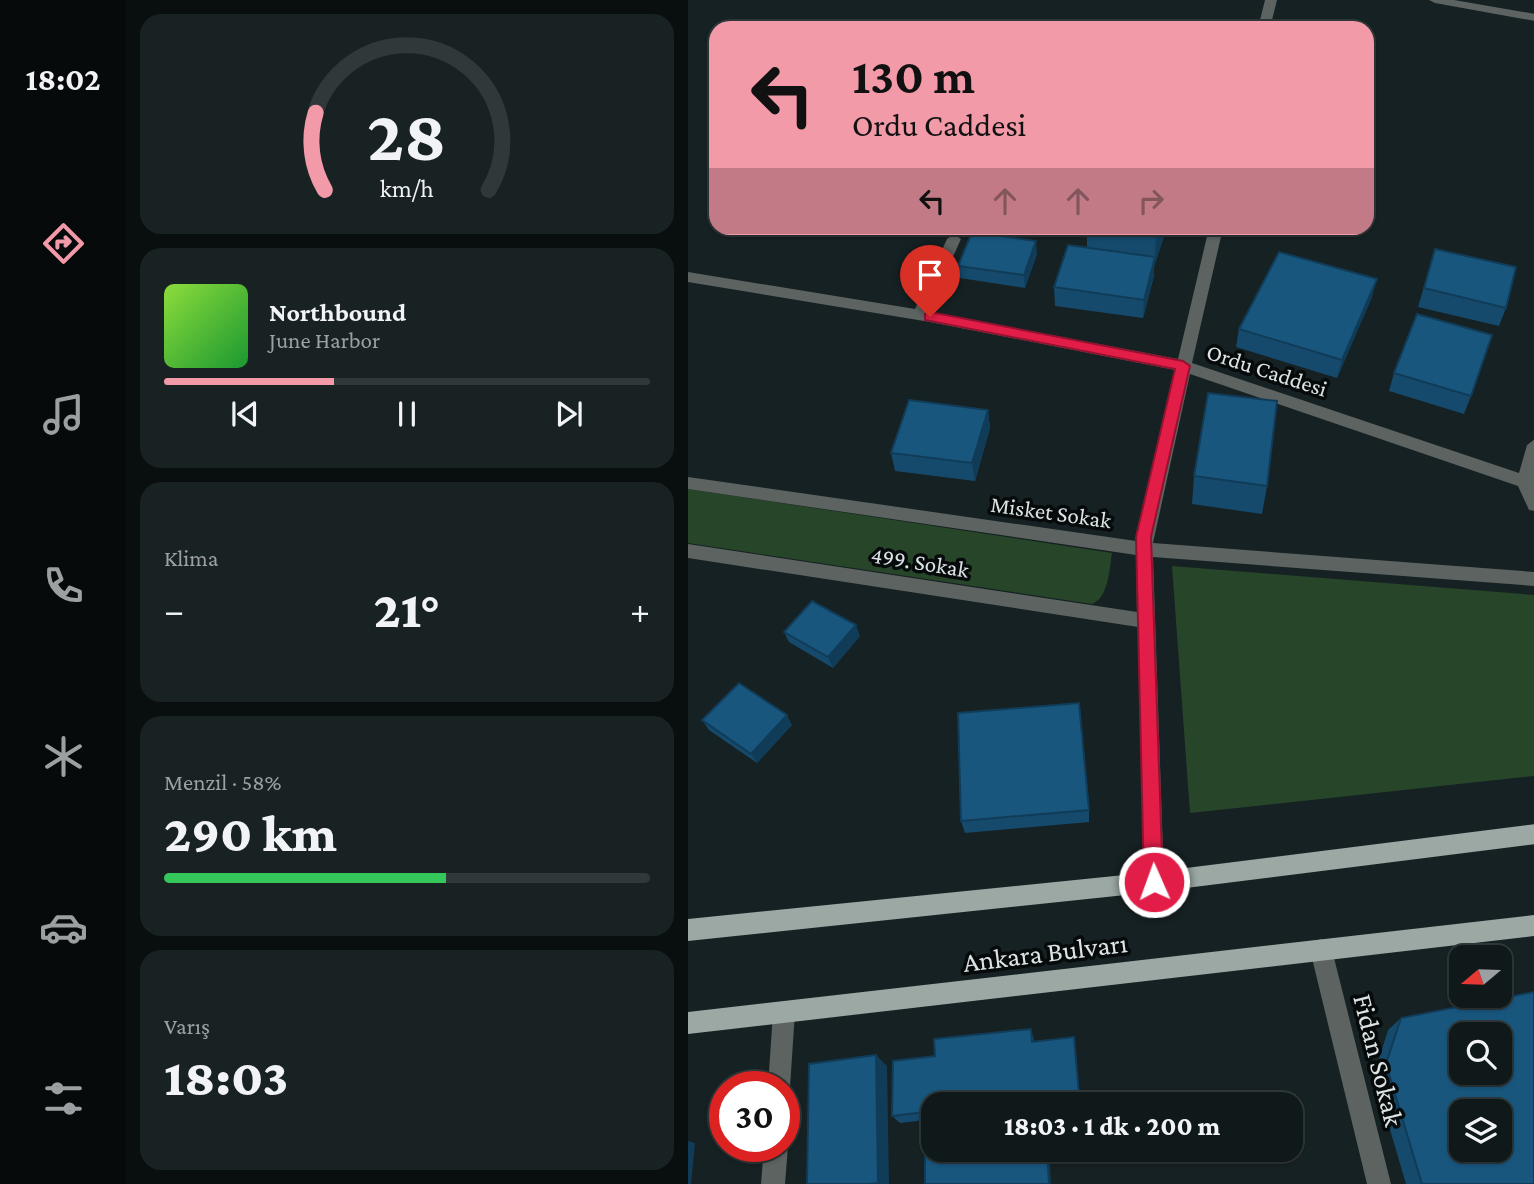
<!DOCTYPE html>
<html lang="tr">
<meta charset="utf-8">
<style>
body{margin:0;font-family:"Crimson Pro",serif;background:#192223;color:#f1f3f6;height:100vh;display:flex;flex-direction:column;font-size:26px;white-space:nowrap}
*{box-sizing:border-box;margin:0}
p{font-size:23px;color:#9ca0a2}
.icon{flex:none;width:38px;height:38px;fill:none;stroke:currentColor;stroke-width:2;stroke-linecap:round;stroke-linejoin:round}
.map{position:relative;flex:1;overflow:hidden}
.sheet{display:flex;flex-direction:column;gap:14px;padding:14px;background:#090e0e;width:562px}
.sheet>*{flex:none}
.guide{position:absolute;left:21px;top:21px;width:665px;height:214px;border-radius:21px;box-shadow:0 2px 5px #0004,0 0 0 2px #303839;background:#f39aa8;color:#111;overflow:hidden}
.needle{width:46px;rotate:251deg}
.buttons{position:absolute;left:761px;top:945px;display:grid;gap:14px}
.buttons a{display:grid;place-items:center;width:63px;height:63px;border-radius:14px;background:#10191a;box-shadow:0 2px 5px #0004,0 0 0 2px #303839;font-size:35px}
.speed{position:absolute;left:21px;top:1071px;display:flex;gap:14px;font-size:35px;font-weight:700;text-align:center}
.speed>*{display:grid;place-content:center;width:91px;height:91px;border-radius:50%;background:#10191a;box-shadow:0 2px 5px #0004,0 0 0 2px #303839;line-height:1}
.speed .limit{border:10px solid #d22;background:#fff;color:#111}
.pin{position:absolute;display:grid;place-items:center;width:60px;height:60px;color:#fff;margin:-72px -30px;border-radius:50% 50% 50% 0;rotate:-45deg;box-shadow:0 0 7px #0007}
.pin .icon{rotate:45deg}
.me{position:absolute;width:77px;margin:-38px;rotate:358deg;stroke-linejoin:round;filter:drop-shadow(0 0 5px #0008)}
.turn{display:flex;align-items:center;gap:24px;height:147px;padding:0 28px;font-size:32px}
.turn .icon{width:91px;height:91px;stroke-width:2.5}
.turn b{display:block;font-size:49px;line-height:60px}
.lanes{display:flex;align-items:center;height:66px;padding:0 28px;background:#0003;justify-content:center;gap:35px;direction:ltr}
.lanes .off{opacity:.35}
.big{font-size:52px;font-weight:800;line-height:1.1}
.sheet .widget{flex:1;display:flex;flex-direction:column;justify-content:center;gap:10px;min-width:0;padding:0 24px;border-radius:21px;background:#192223}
.sheet .dial{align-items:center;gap:0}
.dial svg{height:182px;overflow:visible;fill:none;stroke:#303839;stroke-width:7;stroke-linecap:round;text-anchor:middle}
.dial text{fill:#f1f3f6;stroke:none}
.song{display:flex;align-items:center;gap:21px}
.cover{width:84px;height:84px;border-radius:10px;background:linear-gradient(135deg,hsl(90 70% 55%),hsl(130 70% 35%))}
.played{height:7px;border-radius:4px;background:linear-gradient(90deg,#f39aa8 35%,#303839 35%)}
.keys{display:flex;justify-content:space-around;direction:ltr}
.heat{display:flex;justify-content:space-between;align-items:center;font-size:38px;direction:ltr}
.charge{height:10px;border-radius:5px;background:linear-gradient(90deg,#34c759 58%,#303839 0)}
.trip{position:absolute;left:233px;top:1092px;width:382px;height:70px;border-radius:21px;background:#10191a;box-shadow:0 2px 5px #0004,0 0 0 2px #303839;font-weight:800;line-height:70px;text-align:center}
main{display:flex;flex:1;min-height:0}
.dock{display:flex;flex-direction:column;width:126px;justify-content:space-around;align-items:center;background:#060a0a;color:#9ca0a2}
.dock .icon{width:49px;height:49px}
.dock .current{color:#f39aa8}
.dock b{font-size:32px;color:#f1f3f6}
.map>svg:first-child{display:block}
.green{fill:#274629}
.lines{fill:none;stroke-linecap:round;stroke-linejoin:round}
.minor{fill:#5d6361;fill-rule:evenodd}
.major{fill:#9ca8a4;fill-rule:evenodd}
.wall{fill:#154a6c}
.shaded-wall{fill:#113c58}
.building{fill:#18567e;stroke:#113c58;stroke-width:2;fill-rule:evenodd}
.route{fill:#e11d48;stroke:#92132f;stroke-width:2}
.labels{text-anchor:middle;stroke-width:7;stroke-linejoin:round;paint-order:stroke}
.street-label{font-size:23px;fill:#dbe3e4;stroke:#060a0b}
.near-street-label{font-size:28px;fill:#dbe3e4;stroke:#060a0b}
</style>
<main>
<nav class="dock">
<b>18:02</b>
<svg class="icon current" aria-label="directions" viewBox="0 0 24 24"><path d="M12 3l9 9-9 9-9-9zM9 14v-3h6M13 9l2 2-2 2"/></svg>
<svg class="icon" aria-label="music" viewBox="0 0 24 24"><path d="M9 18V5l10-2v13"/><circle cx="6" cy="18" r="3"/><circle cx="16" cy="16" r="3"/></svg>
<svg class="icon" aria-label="phone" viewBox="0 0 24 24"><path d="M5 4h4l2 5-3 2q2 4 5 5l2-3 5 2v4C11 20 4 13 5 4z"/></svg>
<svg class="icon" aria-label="climate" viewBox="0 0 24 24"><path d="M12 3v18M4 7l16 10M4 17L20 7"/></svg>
<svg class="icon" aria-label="car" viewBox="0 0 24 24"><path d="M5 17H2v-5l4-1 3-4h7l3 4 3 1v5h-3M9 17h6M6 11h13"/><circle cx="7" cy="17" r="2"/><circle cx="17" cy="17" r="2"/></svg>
<svg class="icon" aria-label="filters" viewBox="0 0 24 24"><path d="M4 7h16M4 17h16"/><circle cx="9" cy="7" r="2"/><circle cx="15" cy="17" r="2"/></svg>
</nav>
<section class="sheet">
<div class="widget dial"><svg viewBox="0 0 100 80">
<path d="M14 69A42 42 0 1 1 86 69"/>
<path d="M14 69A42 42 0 0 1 10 35" stroke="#f39aa8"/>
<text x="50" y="56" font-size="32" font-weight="700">28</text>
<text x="50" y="72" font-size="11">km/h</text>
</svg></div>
<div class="widget">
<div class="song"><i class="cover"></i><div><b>Northbound</b><p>June Harbor</p></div></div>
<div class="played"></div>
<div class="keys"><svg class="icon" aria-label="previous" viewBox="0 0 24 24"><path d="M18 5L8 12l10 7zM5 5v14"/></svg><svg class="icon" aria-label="pause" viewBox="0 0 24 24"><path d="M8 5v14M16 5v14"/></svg><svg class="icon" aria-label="next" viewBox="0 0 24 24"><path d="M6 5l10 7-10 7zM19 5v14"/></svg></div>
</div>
<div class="widget"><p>Klima</p>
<div class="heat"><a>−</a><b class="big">21°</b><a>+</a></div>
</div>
<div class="widget"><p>Menzil · 58%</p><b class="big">290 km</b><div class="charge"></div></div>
<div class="widget"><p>Varış</p><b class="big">18:03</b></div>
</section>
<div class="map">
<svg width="847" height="1184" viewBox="0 0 847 1184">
<rect width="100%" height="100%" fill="#162123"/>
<path class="green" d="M0,489L424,553C421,570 421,597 404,604L0,543Z
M484,566L846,595V776L502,813Z"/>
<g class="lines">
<path class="minor" d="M577,0H589L582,28H570Z
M741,0H766L847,14V21L747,3Z
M521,228H535L504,363L831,473L839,445L847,439V511L841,510L830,486L502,374L465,543L847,572V586L465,557L476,882L473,889L466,892L459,889L456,882L450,627L0,558V544L449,612L448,555L0,489V477L448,541L487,370L242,322L0,282V272L227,309L259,239L266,234L273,239L240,312L490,359Z
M633,939L641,942L644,950L703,1184H679L622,950L625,942Z
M96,1001L104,1004L107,1012L102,1087L96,1096V1087H80L85,1012L88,1004Z
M96,1138L100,1146L97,1184H73L76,1146H96Z"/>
<path class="major" d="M847,824V844L466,892L0,941V919L466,872Z
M847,915V936L0,1034V1012Z"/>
</g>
<path class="wall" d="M399,228H478L466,267V276L455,318L367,306L366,287L399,248Z
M747,249L818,308L811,326L730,307Z
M349,254L337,288L272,278L270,266Z
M684,297L649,378L548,347L551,329Z
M706,373L783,396L776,414L701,391Z
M300,410L302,428L287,481L207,471L203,453Z
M506,476L579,486L574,514L504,504Z
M96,632L172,636L145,668L101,642Z
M14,720L104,725L69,763L21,730Z
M401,810V822L277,833L273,821Z
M713,1018L846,1184H718L686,1075L700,1030Z
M343,1029L346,1041L386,1037L392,1102L373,1104H245L237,1120L212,1123L204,1116L247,1056Z"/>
<path class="shaded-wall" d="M471,228H478V231L466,267V276L455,318L456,300L467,257L468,237Z
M348,241L349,254L337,288L336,275Z
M689,279L684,297L649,378L654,360Z
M300,410L302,428L287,481L284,463Z
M168,625L172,636L145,668L140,657Z
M99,715L104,725L69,763L63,754Z
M188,1055L199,1066L201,1184H193L190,1183Z
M0,1141L7,1143L3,1184H0Z
M359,1150H361L363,1184H361Z"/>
<path class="building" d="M412,228H471L468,237Z
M284,232L348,241L336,275L270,266Z
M380,245L467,257L456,300L366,287Z
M747,249L828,267L818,308L736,288Z
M591,252L689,279L654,360L551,329Z
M729,314L804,335L783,396L706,373Z
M520,393L589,401L579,486L506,476Z
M221,400L300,410L284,463L203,453Z
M124,601L168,625L140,657L96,632Z
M51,683L99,715L63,754L14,720Z
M391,703L401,810L273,821L270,713Z
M846,992V1184H734L698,1064L713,1018ZM774,1034H812V1073H774ZM774,1111H812V1150H774Z
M343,1029L344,1042L386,1037L391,1095L355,1099L356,1104H245V1150H359L361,1184H237V1112L204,1116L205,1061L247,1056L246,1039Z
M188,1055L190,1183L180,1184H119L121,1064Z"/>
<path class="route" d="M242,312L495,361L502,366L463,537L475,882L472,889L466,891L459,889L456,882L448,537L487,369L237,320V314Z"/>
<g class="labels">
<g class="street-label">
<text transform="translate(579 370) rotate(18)" y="8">Ordu Caddesi</text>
<text transform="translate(363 512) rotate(8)" y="8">Misket Sokak</text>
<text transform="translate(232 562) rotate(9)" y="8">499. Sokak</text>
</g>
<g class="near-street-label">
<text transform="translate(357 952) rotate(-7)" y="10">Ankara Bulvarı</text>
<text transform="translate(691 1060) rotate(76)" y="10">Fidan Sokak</text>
</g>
</g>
</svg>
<div class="buttons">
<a><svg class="needle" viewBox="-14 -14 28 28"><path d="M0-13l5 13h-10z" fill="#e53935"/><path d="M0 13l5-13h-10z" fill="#9ca0a2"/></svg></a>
<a><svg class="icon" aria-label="search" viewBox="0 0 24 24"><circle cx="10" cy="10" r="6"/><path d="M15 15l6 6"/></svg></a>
<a><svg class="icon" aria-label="layers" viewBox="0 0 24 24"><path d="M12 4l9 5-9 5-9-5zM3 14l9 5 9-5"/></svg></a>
</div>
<div class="speed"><div class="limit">30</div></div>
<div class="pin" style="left:242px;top:317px;background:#d93025"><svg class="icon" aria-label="arrive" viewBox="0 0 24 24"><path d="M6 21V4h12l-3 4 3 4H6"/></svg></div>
<svg class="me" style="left:466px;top:882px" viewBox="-20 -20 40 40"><circle r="17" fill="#e11d48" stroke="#fff" stroke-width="3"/><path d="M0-11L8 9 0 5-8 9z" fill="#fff"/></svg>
<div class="trip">18:03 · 1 dk · 200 m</div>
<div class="guide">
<div class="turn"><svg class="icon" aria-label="left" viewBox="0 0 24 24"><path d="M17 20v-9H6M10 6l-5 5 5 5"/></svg><div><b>130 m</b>Ordu Caddesi</div></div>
<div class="lanes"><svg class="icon" aria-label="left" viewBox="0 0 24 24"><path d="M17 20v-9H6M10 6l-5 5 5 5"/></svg><svg class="icon off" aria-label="ahead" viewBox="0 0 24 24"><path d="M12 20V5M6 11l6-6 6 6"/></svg><svg class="icon off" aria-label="ahead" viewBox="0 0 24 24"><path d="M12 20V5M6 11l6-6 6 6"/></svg><svg class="icon off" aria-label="right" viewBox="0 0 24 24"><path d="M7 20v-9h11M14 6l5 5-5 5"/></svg></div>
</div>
</div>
</main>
